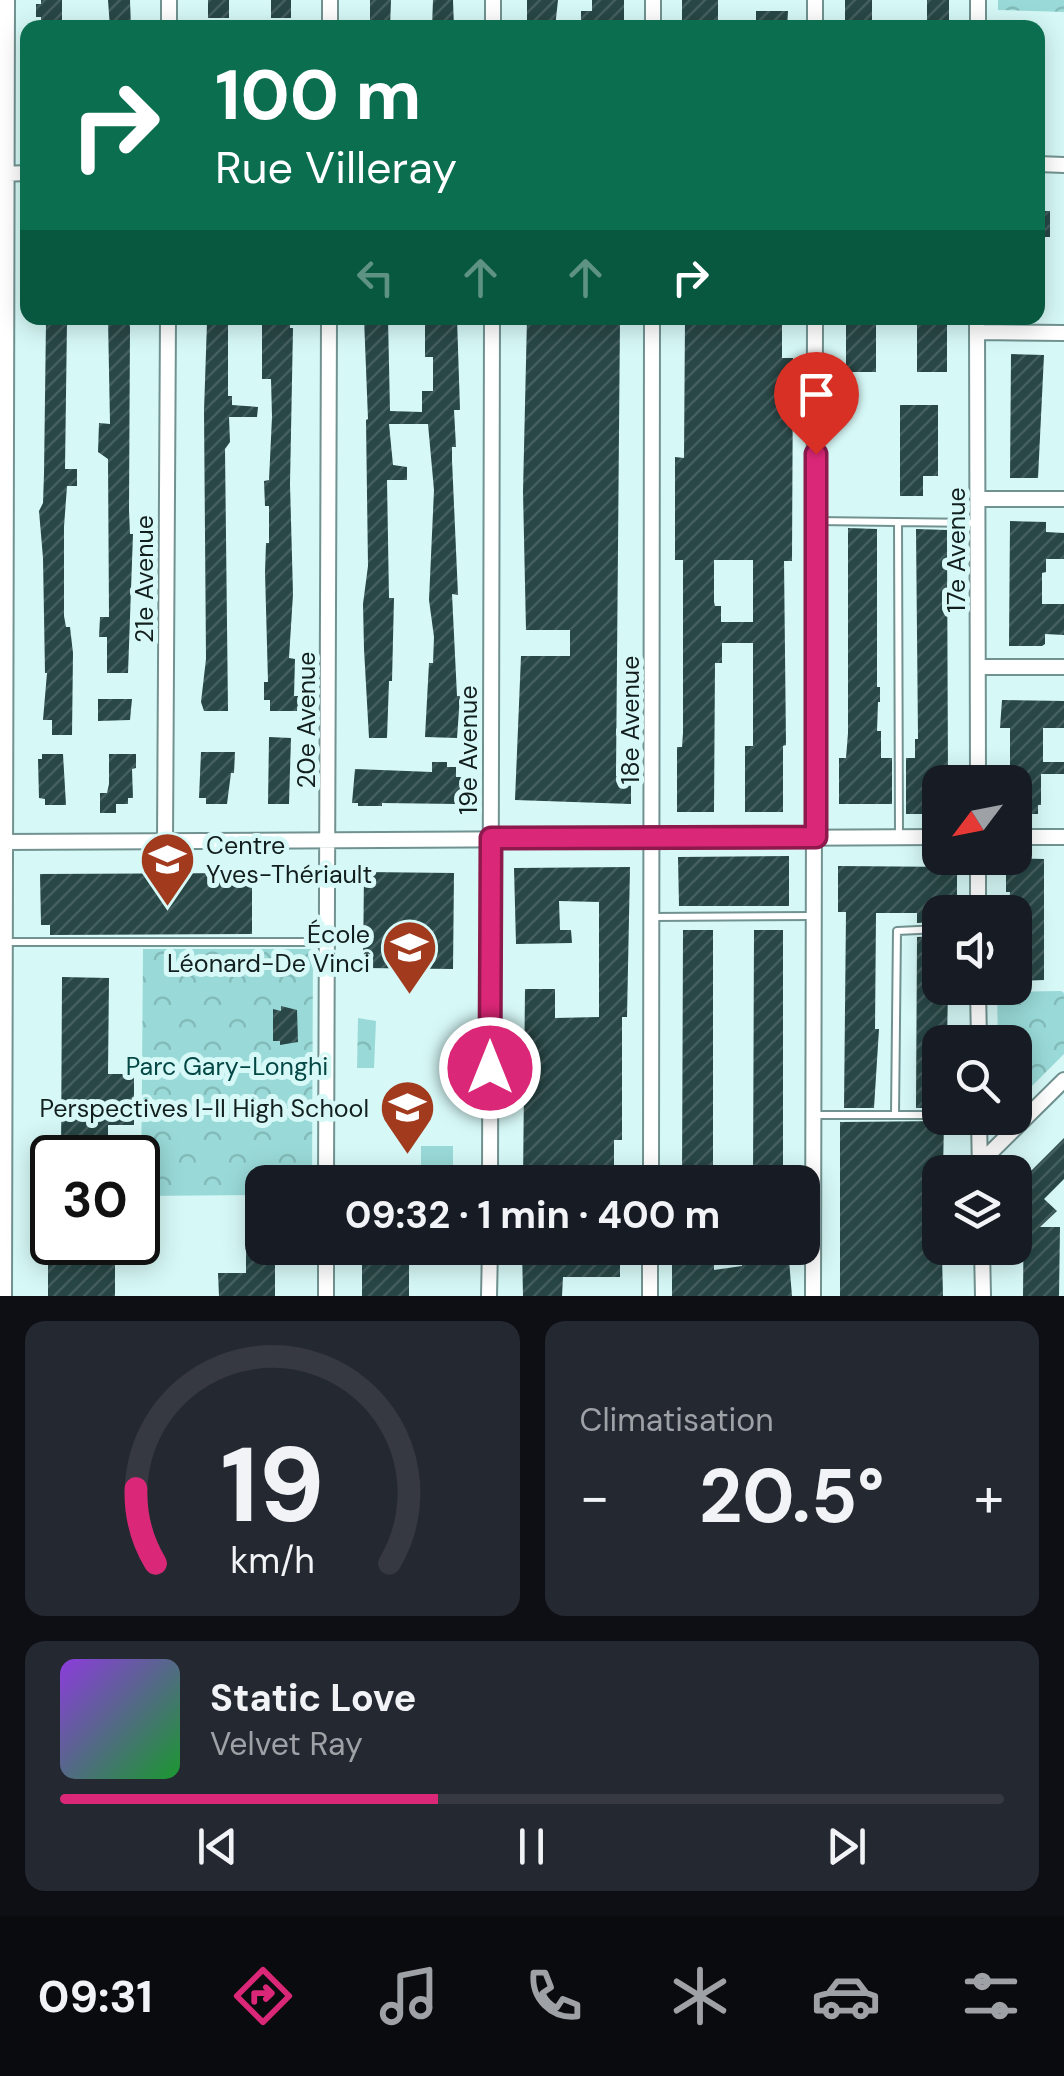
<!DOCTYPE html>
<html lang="fr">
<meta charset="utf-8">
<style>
body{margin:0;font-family:"DM Sans",sans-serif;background:#242831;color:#f1f3f6;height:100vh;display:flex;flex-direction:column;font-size:38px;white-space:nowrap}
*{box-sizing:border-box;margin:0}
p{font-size:32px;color:#9ea1a6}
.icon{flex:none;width:55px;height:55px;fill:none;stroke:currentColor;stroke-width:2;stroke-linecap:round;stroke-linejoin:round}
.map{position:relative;height:1296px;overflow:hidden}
.sheet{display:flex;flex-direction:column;gap:25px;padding:25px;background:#0d0f14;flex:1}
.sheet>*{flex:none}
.guide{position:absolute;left:20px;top:20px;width:1025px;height:305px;border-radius:20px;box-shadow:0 5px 25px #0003;background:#0b6e4f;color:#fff;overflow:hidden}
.needle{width:65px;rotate:238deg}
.controls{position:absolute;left:922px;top:765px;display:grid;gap:20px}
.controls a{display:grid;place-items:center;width:110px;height:110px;border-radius:20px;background:#171b24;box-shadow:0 5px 25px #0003;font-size:50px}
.speed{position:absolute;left:30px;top:1135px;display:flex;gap:20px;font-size:50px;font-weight:700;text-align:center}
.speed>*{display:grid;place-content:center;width:130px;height:130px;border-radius:50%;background:#171b24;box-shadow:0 5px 25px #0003;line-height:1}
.speed .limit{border:5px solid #111;border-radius:15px;background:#fff;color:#111}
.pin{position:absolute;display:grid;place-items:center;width:85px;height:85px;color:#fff;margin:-102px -42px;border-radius:50% 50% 50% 0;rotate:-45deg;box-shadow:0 0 10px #0007}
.pin .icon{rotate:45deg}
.me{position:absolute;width:110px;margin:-55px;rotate:0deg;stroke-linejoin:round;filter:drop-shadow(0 0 8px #0008)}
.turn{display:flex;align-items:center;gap:35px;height:210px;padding:0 30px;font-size:45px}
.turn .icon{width:130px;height:130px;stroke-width:2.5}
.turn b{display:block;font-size:70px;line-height:85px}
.lanes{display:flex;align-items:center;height:95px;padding:0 30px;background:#0003;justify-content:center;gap:50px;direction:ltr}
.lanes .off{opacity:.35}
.big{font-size:75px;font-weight:700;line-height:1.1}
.sheet .card{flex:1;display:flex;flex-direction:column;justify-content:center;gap:15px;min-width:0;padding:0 35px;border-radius:20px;background:#242831}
.sheet .dial{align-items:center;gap:0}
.dial svg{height:260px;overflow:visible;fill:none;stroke:#363941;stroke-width:7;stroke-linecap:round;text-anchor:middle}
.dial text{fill:#f1f3f6;stroke:none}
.song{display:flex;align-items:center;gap:30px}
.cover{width:120px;height:120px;border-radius:15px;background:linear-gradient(135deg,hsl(270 70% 55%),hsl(130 70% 35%))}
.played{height:10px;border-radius:5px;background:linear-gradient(90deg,#db2777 40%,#363941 40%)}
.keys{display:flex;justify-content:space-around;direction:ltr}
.heat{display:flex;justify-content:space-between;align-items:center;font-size:55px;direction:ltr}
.sheet .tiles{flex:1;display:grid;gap:25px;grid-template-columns:1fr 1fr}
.card:last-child{grid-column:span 2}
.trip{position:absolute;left:245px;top:1165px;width:575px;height:100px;border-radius:20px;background:#171b24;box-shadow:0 5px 25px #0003;font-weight:700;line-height:100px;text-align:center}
.tabs{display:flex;height:160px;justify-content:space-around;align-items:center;background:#090b0e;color:#9ea1a6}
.tabs .icon{width:70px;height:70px}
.tabs .current{color:#db2777}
.tabs b{font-size:45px;color:#f1f3f6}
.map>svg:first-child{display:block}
.green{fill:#99dad8}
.forest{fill:url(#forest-crowns)}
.building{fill:url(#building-hatch);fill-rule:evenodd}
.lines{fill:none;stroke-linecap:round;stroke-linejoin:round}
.lane-casing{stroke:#719290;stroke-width:10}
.street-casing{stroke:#719290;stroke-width:18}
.lane{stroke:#fff;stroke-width:6}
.street{stroke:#fff;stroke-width:14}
.route-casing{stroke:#8e194d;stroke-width:25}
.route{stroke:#db2777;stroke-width:18}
.labels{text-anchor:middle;stroke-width:10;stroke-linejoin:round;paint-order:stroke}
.street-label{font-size:25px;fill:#121f1e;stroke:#d6f9f7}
.poi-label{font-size:25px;fill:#121f1e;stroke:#d6f9f7;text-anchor:end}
.park-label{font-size:25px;fill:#044846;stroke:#d6f9f7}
</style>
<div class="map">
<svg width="1064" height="1296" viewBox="0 0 1064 1296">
<defs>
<pattern id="forest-crowns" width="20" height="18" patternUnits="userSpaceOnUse" patternTransform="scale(2.5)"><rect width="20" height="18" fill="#99dad8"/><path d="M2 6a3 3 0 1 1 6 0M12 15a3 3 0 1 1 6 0" fill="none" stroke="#83bbb9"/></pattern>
<pattern id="building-hatch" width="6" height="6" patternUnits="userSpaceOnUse" patternTransform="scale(2.5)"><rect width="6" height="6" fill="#284746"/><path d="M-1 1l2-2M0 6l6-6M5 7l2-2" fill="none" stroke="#455e5e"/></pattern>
</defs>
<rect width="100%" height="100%" fill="#d6f9f7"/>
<path class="green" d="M421,1146H453V1182H421Z"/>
<path class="forest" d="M998,0H1064V12L998,10Z
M143,949H313L312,1182H262V1195L141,1196Z
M1061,991L1064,993V1054L1015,1103V1042H998L997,992Z
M358,1018L376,1021L374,1068H357Z"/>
<path class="building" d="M41,0H62V28H41V17H36V4H41Z
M108,0H130L131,28H110Z
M208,0H229V18H208Z
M271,0H291V18H271Z
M370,0H391L390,28H370Z
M433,0H453L454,28L432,27Z
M527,0H558L555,28H527Z
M592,0H624V28H581V11H592Z
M682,0H718V25L682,28Z
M845,0H872V28H845Z
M927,0H949V28H927Z
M756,11H788L787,28H756Z
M1038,211H1050V237H1038Z
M108,318H128L130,327L129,510L130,534H133L128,673H107V637H99L100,617H109L108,459L98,452L99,423L110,424Z
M364,318H388L390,411L422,412V391H433V357H425V324H433V318H457L460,410H454L456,447H452V460L458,595L452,594L457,696H460L457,738L425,737L429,663H433L434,637L429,600L434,490L428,424H389L393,465L407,467V480H387L389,598H394L392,681H389L387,738H369L364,649L363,604L368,566L366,420L368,419Z
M527,318H620L616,776H631V804L515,800L521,656H570V630H526L523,492Z
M685,318H782V358H793L792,561H784L786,745L783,746V812H745V746H753V643H722V663H715L714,812H677V747H682L683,733V560H675V457L684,458ZM714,560H753V622H721V606H715L714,602Z
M846,318H876V372H846Z
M917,318H947V372H917Z
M46,321H67L65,469H77V486H67L64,527V616L66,627H70L73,653L72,735H52V720H43L47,673H45L43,558L39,511L43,503L44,474Z
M207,322H228V396H232V405L258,407L257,417H229L230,442L225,449L228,711H204L201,702L206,659L204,411Z
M262,322H290V328H293L290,484L293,594L289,658L295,659L294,696H298V711H270V700H264V682H268L265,572L266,543H269V506H265L264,481L269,480L272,417L271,379H262Z
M1011,354L1044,355L1038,478H1010Z
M900,405H938V476H923V496H900Z
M1010,521L1046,522V532L1064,533V559H1046V572L1042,573V604H1064V635L1045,634V644L1042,646H1009Z
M848,528L877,529V687H880V702H878L877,731H881V758H892V804H839V758H846L848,733Z
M916,529L947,530L948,782H940V814H906V758H915V739H918Z
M98,699H132L130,720L98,721Z
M1002,700L1064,701V728H1043V762H1064V774H1041V805H1038V814H1015V782H1010V728H1000Z
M269,737L291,738L289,804H268Z
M201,752H235L234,773H231L227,804H206V798H199Z
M42,754H63L66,805H45V799L39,798L38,759H42Z
M109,754H136V768L132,769L133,798H128V804H116V813H100V793H107L109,784Z
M432,762H447V767H456V777H465L466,798H456V804L382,803V806H358V803H352L355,769L432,772Z
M789,856V906H679L678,857Z
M1010,858L1044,859V980L1015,981V912H1009L1010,892H1006V864H1009Z
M838,866L957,867V912H940V922L917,923V913H876L875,1029H879L874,1108H844L846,912H838Z
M630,867L627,1017H622V1140H614V1182H523L525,989H555V1018L599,1017V902L559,901L560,930H571L572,943L516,944L514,868Z
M364,872L454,873L453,969L363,968Z
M252,873V934L50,935V925H41L40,874Z
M683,930H713V1182H682Z
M754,930H783V1182H753Z
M940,936V988H948L947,1042H940V1108H916L917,937Z
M62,977L109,978L108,1074H134V1125H108V1158H61Z
M281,1006L297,1010L298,1042L280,1045V1041H273V1009L281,1011Z
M944,1121L943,1172H940L943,1296H840V1122Z
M1064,1138V1179L1044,1199L1057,1211L1040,1227H1060L1059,1296H1023L1024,1193L1020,1182Z
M262,1214V1248H275V1296H219L218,1273H246V1215Z
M61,1242H115V1296H48V1254H61Z
M362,1248H409V1296H362Z
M522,1248H620V1277H563L562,1296H523Z
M672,1248H714V1270L742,1266V1248H788L792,1296H672Z"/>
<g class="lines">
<defs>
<path id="lane" d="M816,521L977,523
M898,522L899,836
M653,917L815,916
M7,942H325
M816,1115H940
M895,1115L897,931L940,929"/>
<path id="street" d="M169,28V0
M330,28V0
M493,28V0
M653,28V0
M815,28V0
M978,28V0
M1038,164L1064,165
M1,174L28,173
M977,318L978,782
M977,332L1064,333
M979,499H1064
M979,667H1064
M1015,837H1064
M165,840L168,318
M1,842L940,837
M978,912V858
M978,988L979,1042
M979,1118L980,1172
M980,1163L1064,1080
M326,1182L329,318
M490,1182L492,318
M651,1182L652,318
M326,1248V1296
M982,1248L983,1296
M4,1296L7,0
M489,1296L490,1248
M650,1296V1248
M813,1296L815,318"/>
</defs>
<use href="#lane" class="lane-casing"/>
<use href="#street" class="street-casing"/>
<use href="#lane" class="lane"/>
<use href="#street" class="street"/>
</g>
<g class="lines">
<defs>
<path id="route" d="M490,1068L491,838L816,837V454"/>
</defs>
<use href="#route" class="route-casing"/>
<use href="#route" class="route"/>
</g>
<defs>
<symbol id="university-pin" viewBox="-11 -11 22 30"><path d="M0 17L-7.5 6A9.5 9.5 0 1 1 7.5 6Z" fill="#a23a1d" stroke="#d6f9f7"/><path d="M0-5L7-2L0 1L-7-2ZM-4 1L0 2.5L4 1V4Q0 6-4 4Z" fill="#fff"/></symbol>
<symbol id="school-pin" viewBox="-11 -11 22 30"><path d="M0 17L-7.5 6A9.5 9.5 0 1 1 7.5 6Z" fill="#a23a1d" stroke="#d6f9f7"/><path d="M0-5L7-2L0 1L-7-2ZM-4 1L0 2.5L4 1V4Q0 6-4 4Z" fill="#fff"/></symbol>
</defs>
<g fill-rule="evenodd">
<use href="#university-pin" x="136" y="828" width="63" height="86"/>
<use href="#school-pin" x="378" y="916" width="63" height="86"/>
<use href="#school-pin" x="376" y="1076" width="63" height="86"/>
</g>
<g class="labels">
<g class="street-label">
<text transform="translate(956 550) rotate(-90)" y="9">17e Avenue</text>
<text transform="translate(144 579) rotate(-90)" y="9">21e Avenue</text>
<text transform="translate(306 720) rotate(-90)" y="9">20e Avenue</text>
<text transform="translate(630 720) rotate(-90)" y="9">18e Avenue</text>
<text transform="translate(468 750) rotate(-90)" y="9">19e Avenue</text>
</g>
<g class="poi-label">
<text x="206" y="854" text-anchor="start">Centre<tspan x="206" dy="29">Yves-Thériault</tspan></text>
<text x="370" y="943">École<tspan x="370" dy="29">Léonard-De Vinci</tspan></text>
<text x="369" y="1117">Perspectives I-II High School</text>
</g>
<g class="park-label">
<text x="227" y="1075">Parc Gary-Longhi</text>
</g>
</g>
</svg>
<div class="controls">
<a><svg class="needle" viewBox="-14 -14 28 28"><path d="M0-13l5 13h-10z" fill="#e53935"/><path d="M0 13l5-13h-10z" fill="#9ea1a6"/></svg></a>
<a><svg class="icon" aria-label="sound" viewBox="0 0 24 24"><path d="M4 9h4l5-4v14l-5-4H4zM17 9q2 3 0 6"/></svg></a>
<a><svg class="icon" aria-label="search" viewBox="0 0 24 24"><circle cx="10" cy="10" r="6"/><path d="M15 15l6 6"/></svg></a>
<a><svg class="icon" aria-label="layers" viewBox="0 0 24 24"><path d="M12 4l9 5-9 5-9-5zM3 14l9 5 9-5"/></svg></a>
</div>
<div class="speed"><div class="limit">30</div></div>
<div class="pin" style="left:816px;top:454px;background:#d93025"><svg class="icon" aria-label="arrive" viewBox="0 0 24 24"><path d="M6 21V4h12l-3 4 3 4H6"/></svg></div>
<svg class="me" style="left:490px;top:1068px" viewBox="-20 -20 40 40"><circle r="17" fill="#db2777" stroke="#fff" stroke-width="3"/><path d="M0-11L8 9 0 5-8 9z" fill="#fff"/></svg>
<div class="trip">09:32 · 1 min · 400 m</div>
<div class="guide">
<div class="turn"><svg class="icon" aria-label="right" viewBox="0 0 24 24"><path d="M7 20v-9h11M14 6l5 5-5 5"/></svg><div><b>100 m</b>Rue Villeray</div></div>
<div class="lanes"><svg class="icon off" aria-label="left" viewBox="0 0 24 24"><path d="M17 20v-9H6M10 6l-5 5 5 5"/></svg><svg class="icon off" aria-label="ahead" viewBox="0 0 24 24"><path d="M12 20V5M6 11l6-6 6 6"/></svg><svg class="icon off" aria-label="ahead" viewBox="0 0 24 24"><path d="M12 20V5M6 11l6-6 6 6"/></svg><svg class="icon" aria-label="right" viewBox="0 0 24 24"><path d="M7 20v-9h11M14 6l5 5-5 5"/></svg></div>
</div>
</div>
<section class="sheet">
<div class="tiles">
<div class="card dial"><svg viewBox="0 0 100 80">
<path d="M14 69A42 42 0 1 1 86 69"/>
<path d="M14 69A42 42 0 0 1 8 46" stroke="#db2777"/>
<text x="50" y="56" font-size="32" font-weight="700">19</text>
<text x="50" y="72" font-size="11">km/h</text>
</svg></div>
<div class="card"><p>Climatisation</p>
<div class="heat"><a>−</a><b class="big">20.5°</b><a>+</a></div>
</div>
<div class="card">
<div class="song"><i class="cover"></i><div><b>Static Love</b><p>Velvet Ray</p></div></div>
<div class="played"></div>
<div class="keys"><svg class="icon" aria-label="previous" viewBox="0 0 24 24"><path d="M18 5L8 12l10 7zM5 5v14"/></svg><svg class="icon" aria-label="pause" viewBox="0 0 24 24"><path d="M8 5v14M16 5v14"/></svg><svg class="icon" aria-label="next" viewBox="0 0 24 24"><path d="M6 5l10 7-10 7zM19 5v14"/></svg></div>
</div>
</div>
</section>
<nav class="tabs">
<b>09:31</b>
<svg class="icon current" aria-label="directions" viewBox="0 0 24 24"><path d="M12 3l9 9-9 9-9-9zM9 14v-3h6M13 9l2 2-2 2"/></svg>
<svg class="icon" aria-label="music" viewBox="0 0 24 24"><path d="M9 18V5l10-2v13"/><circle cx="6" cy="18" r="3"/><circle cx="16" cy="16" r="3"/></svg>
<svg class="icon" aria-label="phone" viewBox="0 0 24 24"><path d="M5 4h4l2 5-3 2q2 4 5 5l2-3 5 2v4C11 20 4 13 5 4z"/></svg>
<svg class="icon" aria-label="climate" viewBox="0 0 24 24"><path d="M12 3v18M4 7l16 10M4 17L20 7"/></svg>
<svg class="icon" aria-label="car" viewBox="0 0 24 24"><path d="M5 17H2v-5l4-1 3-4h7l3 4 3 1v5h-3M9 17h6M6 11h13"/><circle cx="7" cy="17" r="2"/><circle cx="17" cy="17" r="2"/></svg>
<svg class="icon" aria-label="filters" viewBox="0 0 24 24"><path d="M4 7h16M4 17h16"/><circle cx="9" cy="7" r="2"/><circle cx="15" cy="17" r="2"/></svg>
</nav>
